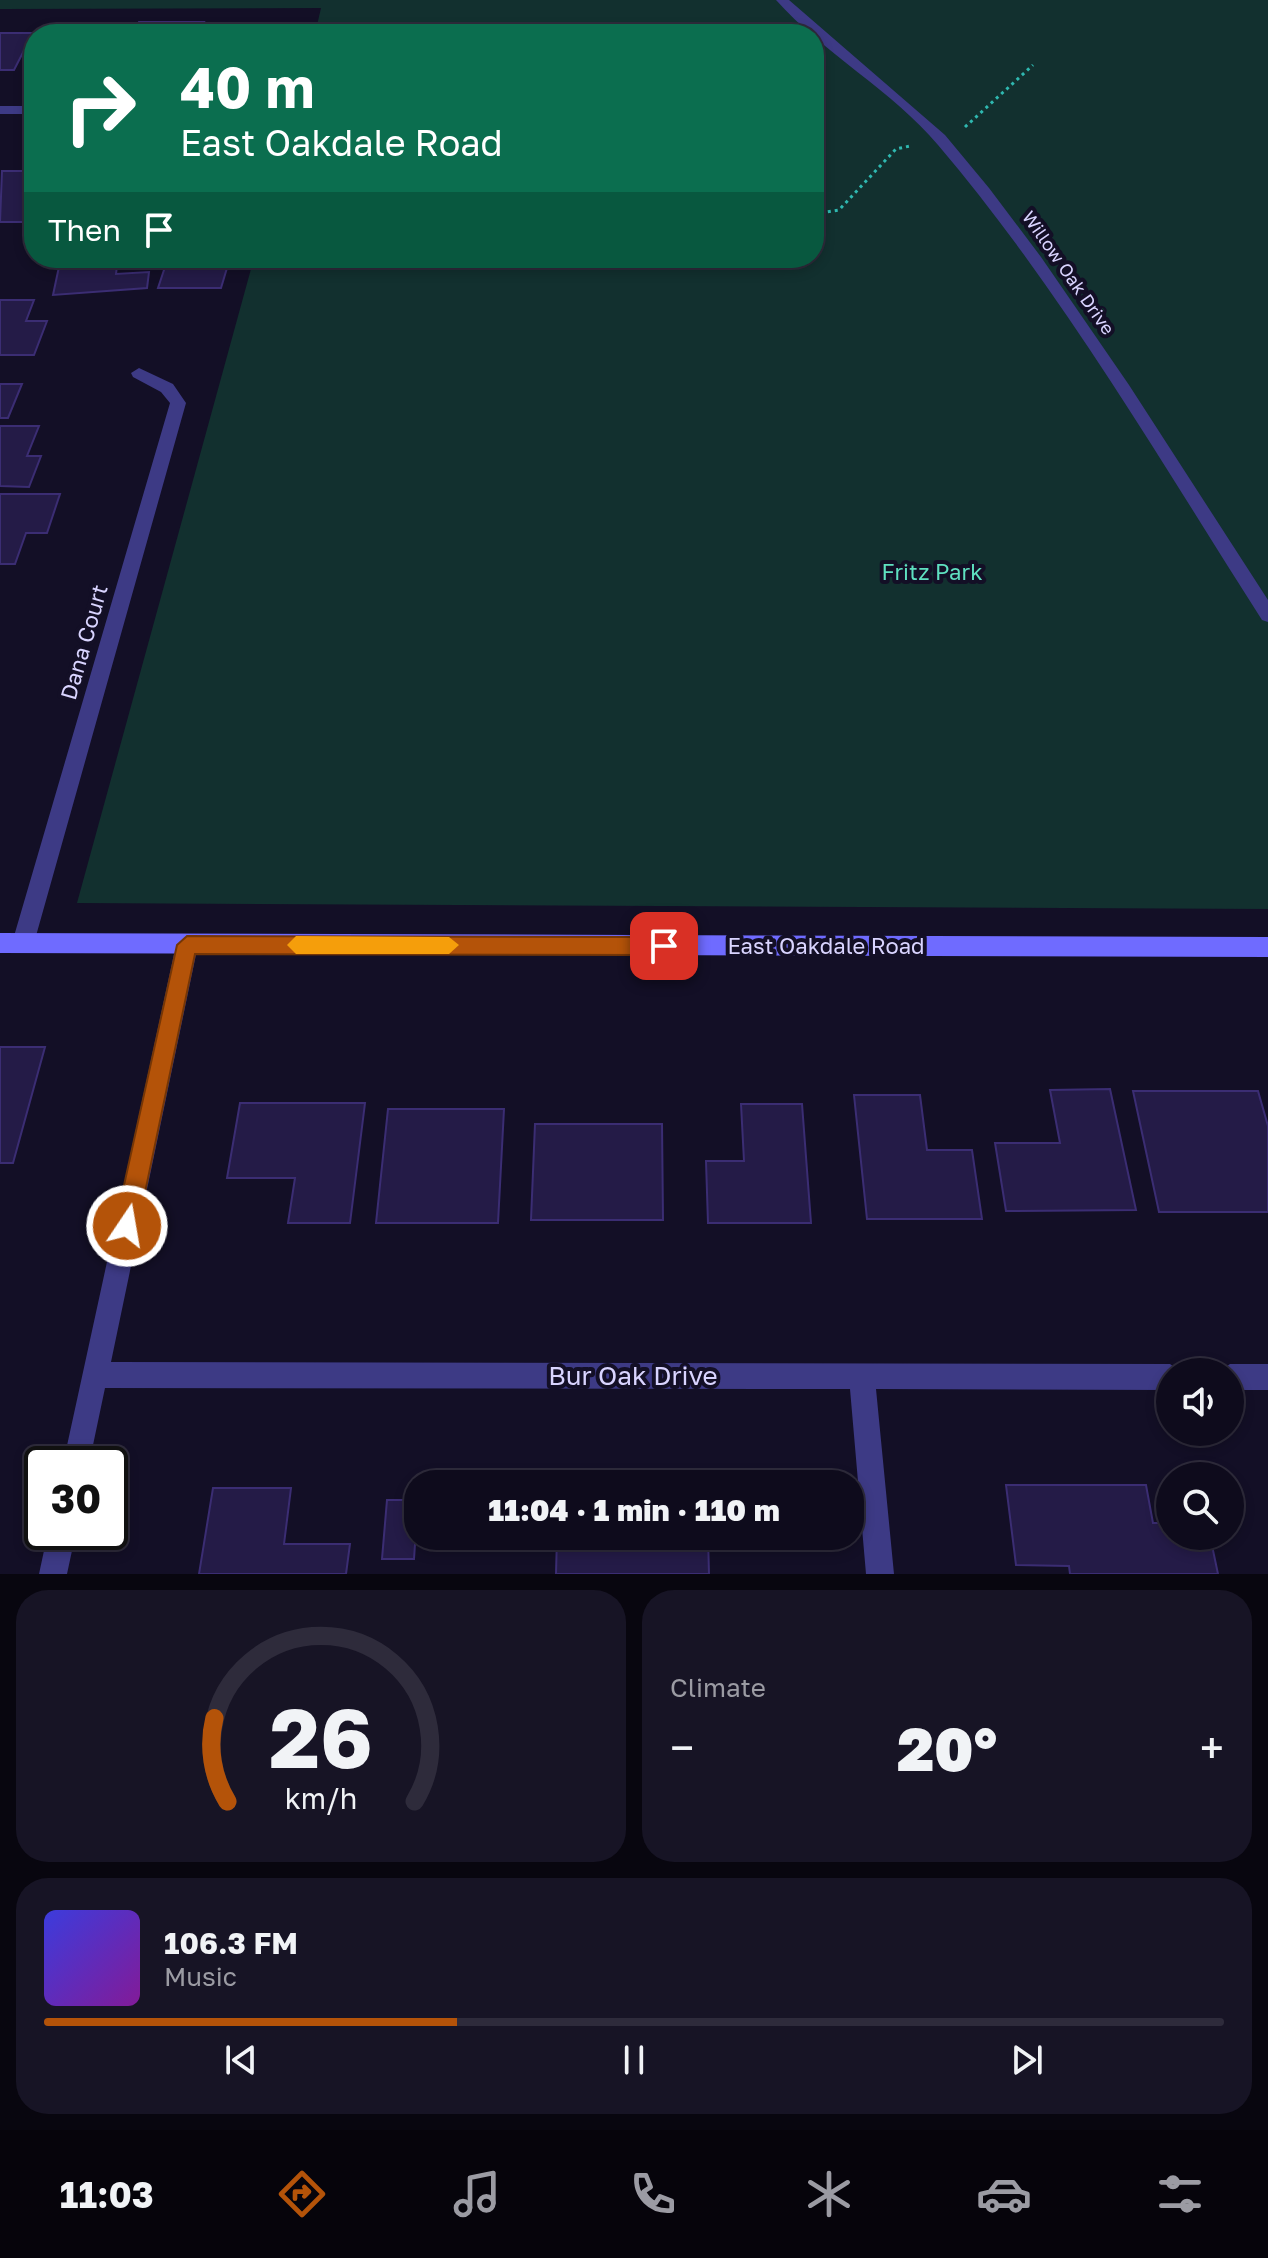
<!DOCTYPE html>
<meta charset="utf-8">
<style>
body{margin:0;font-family:"Golos Text",sans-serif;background:#171425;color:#f1f3f6;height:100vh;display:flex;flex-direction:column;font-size:30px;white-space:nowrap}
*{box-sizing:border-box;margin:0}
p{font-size:26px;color:#9b9ba3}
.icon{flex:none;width:44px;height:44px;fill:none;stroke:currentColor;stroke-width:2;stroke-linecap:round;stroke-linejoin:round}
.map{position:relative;height:1574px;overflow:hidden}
.details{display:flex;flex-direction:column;gap:16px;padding:16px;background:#08060f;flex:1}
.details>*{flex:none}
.top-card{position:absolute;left:24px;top:24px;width:800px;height:244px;border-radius:32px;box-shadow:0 4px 12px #0003,0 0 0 2px #2e2b3b;background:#0b6e4f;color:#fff;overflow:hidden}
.fabs{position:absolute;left:1156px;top:1358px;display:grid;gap:16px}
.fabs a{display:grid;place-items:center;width:88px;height:88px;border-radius:50%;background:#0e0b1c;box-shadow:0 4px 12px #0003,0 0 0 2px #2e2b3b;font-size:40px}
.speed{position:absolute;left:24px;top:1446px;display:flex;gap:16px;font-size:40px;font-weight:700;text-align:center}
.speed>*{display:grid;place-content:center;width:104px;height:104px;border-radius:50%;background:#0e0b1c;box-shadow:0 4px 12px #0003,0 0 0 2px #2e2b3b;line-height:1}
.speed .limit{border:4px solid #111;border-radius:12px;background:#fff;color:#111}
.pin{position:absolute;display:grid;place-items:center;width:68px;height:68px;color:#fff;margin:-34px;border-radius:16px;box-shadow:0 4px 12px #0006}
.me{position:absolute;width:88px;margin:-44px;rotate:12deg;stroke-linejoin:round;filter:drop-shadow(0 0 6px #0008)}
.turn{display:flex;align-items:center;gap:28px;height:168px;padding:0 24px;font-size:36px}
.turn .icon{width:104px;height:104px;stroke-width:2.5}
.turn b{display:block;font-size:56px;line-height:68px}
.then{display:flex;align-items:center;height:76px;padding:0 24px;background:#0003;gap:16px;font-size:30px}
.big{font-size:60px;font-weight:800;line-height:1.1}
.details .card{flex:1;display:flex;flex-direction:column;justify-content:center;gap:12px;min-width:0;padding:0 28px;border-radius:32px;background:#171425}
.details .dial{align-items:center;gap:0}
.dial svg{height:208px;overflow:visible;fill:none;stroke:#2e2b3b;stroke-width:7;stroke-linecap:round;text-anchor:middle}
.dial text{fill:#f1f3f6;stroke:none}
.song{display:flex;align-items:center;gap:24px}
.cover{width:96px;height:96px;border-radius:12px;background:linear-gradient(135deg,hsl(240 70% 55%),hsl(290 70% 35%))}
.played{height:8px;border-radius:4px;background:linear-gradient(90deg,#b45309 35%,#2e2b3b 35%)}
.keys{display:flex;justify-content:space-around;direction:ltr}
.heat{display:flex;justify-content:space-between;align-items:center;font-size:44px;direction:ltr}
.details .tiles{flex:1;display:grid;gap:16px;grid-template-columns:1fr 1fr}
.card:last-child{grid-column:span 2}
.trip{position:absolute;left:404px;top:1470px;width:460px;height:80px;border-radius:32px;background:#0e0b1c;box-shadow:0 4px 12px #0003,0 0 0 2px #2e2b3b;font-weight:800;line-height:80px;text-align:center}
.menu{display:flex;height:128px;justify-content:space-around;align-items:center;background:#06040b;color:#9b9ba3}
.menu .icon{width:56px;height:56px}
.menu .selected{color:#b45309}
.menu b{font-size:36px;color:#f1f3f6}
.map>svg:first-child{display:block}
.green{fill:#12302f}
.building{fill:#241b47;stroke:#3b2d73;stroke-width:2}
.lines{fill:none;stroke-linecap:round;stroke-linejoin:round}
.path{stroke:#2fb8b0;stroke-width:3;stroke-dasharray:3 4;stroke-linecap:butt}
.lane{fill:#3d3a85;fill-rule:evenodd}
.street{fill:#3d3a85;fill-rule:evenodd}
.secondary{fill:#6f6bff;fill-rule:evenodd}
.route{fill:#b45309;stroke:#753606;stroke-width:2}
.slow{fill:#f59e0b}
.labels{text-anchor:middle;stroke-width:8;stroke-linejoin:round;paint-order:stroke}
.far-street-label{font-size:18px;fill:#d9d4ff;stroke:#130f26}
.park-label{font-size:22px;fill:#5fe0c0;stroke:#130f26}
.street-label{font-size:22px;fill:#d9d4ff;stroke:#130f26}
.near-street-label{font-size:26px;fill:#d9d4ff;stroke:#130f26}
</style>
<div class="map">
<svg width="1268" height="1574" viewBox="0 0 1268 1574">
<rect width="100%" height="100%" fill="#130f26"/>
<path class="green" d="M0,0H1268V909L77,903L254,258H814V34H315L321,8L0,9Z"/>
<path class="building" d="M139,22H204L199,34H134Z
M56,28H121L118,34H53Z
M0,33H33L14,70H0Z
M2,171H34L33,222H0Z
M118,258L116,274L149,272L147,288L53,295L60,262Z
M168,258H230L221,288H158Z
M0,300H34L26,321H47L34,355H0Z
M0,384H22L8,418H0Z
M0,426H39L27,456H41L29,487L0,486Z
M0,494H60L47,533H26L15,564H0Z
M0,1047H45L13,1163H0Z
M1110,1089L1136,1210L1006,1211L995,1143H1060L1050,1090Z
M1133,1091H1258L1268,1126V1212H1159Z
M854,1095H920L927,1150H972L982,1219H867Z
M240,1103H365L350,1223H288L295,1178H227Z
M741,1104H802L811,1223H708L706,1161H744Z
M388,1109H504L498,1223H376Z
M535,1124H662L663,1220H531Z
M1006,1485H1146L1153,1523H1170V1536H1210L1218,1574H1070L1069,1566L1016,1565Z
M213,1488H291L284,1544H350L346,1574H199Z
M387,1500H418L414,1559H382Z
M557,1536H708L709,1574H556Z"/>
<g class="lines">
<path class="path" d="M965,127L1033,65
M814,214L839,210L896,149L910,146"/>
<path class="lane" d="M776,0H789L945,135L989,188L1041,257L1129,385L1268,600V622L1262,620C1159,459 1062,291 938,145C894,92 822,52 776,0Z"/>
<path class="street" d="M0,106H34V114H0Z
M139,368L173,384L186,403L34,943L31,950L23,953L15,950L12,943L170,403L161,392L133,377L131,373Z
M187,935L195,938L198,945L111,1362L1170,1364L1181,1372H1170V1390L876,1389L894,1574H866L850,1389L105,1388L89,1464H63L176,945L179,938Z
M1230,1364H1268V1390H1230V1372H1219Z
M48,1532H76L67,1574H39Z"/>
<path class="secondary" d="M0,933L1268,937V957L0,953Z"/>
</g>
<path class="route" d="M187,936L664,937L673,946L664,955L195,954L138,1226L134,1234L127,1238L119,1234L115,1226L177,945Z"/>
<path class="slow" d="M296,936L449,937L459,945L449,954H296L287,945Z"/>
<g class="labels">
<g class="far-street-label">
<text transform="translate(1068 273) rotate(55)" y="6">Willow Oak Drive</text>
</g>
<g class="park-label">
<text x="932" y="580">Fritz Park</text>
</g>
<g class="street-label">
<text transform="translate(84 642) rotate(-74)" y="8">Dana Court</text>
<text x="826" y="954">East Oakdale Road</text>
</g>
<g class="near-street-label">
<text x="633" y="1385">Bur Oak Drive</text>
</g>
</g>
</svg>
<div class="fabs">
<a><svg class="icon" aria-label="sound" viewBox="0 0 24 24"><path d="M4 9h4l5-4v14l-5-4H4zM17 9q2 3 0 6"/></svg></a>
<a><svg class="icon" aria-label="search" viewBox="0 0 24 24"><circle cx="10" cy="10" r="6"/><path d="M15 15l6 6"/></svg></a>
</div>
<div class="speed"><div class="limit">30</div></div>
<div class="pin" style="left:664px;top:946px;background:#d93025"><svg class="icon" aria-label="arrive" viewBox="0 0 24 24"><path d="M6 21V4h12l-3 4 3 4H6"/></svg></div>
<svg class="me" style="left:127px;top:1226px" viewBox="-20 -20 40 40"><circle r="17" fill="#b45309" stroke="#fff" stroke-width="3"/><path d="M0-11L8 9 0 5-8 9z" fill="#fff"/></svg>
<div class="trip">11:04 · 1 min · 110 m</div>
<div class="top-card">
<div class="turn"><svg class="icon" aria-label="right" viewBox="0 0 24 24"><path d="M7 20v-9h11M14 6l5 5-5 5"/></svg><div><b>40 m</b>East Oakdale Road</div></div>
<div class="then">Then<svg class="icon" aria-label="arrive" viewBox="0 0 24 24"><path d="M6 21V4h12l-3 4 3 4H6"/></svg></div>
</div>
</div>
<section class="details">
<div class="tiles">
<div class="card dial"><svg viewBox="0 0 100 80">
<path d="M14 69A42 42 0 1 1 86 69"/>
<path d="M14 69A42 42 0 0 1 9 37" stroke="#b45309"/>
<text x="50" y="56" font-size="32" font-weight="700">26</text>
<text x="50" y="72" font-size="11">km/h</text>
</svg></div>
<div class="card"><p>Climate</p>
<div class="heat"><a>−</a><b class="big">20°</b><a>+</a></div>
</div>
<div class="card">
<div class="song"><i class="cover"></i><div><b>106.3 FM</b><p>Music</p></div></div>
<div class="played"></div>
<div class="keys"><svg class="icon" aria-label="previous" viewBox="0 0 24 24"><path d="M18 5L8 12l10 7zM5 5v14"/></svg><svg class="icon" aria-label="pause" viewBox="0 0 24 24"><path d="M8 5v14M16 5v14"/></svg><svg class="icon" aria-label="next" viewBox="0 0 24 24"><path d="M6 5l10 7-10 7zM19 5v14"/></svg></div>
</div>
</div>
</section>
<nav class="menu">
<b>11:03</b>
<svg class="icon selected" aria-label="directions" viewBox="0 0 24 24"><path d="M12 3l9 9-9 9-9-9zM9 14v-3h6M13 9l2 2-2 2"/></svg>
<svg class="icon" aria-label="music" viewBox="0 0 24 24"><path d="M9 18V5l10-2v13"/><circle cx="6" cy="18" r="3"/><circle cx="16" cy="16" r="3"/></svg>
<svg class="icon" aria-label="phone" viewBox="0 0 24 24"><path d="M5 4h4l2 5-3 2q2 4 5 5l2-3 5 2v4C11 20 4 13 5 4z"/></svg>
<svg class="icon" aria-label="climate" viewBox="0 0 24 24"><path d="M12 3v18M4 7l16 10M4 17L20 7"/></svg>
<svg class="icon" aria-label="car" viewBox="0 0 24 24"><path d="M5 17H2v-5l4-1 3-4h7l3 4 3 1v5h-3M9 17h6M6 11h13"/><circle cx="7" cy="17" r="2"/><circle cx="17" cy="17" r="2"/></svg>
<svg class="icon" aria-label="filters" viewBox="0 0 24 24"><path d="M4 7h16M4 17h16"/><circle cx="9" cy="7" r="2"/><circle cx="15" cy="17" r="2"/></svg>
</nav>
